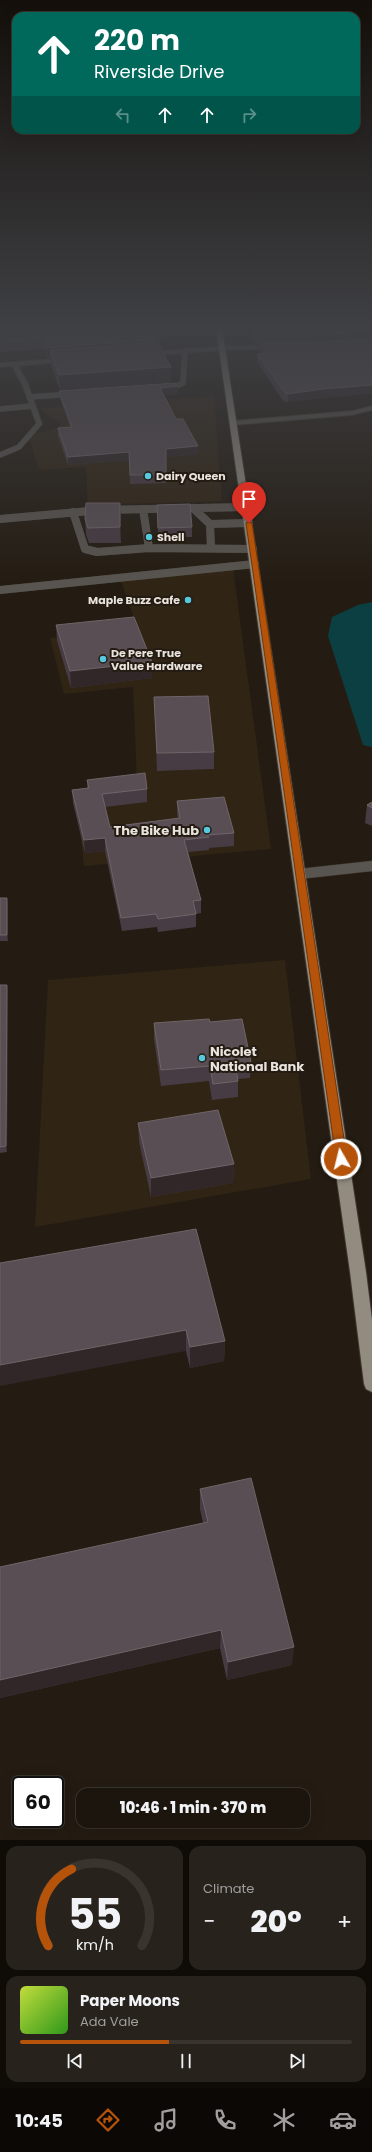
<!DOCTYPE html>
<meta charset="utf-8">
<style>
body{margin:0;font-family:Poppins,sans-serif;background:#28221c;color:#f1f3f6;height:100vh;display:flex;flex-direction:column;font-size:15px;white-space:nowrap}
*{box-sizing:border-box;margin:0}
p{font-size:13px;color:#a09f9e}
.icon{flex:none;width:22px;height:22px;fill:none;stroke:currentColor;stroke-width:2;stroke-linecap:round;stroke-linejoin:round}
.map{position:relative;height:1840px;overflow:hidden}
.panel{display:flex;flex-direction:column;gap:6px;padding:6px;background:#0f0c08;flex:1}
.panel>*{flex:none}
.top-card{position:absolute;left:12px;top:12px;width:348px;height:122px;border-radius:12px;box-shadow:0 4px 16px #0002,0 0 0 1px #39342e;background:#00695c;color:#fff;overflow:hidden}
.speed{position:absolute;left:12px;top:1776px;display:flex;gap:8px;font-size:20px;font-weight:700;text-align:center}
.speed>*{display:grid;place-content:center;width:52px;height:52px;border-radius:50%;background:#1b150e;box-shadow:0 4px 16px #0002,0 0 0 1px #39342e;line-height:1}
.speed .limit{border:2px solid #111;border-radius:6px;background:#fff;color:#111}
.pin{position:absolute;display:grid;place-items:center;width:34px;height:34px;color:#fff;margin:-41px -17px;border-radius:50% 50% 50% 0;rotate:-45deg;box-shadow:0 0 4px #0007}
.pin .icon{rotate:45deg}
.me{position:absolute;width:44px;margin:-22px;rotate:352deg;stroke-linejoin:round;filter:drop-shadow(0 0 3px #0008)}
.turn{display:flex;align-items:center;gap:14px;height:84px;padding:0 16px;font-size:18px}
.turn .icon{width:52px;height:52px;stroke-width:2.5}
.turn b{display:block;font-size:28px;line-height:34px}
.lanes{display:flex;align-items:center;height:38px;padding:0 16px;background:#0003;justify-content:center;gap:20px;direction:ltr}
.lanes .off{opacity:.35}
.big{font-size:30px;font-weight:800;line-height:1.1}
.panel .card{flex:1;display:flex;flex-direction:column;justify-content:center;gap:6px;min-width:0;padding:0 14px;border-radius:12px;background:#28221c}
.panel .dial{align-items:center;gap:0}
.dial svg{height:104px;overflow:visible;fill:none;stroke:#39342e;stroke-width:7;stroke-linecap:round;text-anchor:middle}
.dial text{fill:#f1f3f6;stroke:none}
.song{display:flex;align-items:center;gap:12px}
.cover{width:48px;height:48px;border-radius:6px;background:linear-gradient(135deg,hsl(70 70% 55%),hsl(110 70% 35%))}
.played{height:4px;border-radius:2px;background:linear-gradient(90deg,#b45309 45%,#39342e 45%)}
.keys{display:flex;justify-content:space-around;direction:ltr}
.heat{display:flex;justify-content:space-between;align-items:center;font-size:22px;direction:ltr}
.panel .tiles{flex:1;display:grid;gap:6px;grid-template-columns:1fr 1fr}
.card:last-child{grid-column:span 2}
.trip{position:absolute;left:76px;top:1788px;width:234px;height:40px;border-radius:12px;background:#1b150e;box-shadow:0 4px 16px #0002,0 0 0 1px #39342e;font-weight:800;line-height:40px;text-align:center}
.tabs{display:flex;height:64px;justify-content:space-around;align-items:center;background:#0b0806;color:#a09f9e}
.tabs .icon{width:28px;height:28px}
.tabs .selected{color:#b45309}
.tabs b{font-size:18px;color:#f1f3f6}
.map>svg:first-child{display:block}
.built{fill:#302414}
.water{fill:#0c3f42}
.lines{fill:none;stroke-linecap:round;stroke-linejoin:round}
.lane-far2-casing{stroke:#3f382e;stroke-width:6}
.lane-far1-casing{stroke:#3f382e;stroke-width:8}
.lane-casing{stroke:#3f382e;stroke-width:11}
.street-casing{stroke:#3f382e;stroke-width:2}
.primary-casing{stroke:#3f382e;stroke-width:2}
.lane-far2{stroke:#58544f;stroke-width:5.5}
.lane-far1{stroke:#58544f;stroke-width:8}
.lane{stroke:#58544f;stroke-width:10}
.street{fill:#58544f;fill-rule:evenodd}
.primary{fill:#928b80;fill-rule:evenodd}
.wall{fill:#473c43}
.shaded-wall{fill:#322728}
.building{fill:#584e53;stroke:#6f6568}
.route{fill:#b45309;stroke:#753606}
.poi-dot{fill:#56c9e1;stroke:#241c12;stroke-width:1.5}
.labels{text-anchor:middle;stroke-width:4;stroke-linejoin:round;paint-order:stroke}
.far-poi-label{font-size:11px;font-weight:bold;fill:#e8e3dc;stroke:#241c12;text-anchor:start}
.poi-label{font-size:13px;font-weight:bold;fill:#e8e3dc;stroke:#241c12;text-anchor:end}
</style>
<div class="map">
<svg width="372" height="1840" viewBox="0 0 372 1840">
<rect width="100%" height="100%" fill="#241c12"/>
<path class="built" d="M214,396L222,501L88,505L86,467L39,470L28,433L45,432L59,427L61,423L44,413L41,408Z
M233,569L271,849L84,866L75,790L137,784L133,687L64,694L50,638L137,627L121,581Z
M285,960L311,1179L35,1227L48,980Z"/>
<path class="water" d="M372,602V747L363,745L328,636L332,617L358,605Z"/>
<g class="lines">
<defs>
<path id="lane-far2" d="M165,387L177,386L183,383L185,351
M29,397L73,394
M0,409L32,406
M0,455L19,447L39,424"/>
<path id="lane-far1" d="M193,508L210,524
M143,509L149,548
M73,512L85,549L97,552L149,548L253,549
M0,519L101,510L247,507
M211,548L210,524L249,523
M0,590L255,564"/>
<path id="lane" d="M299,874L372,866"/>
<path id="street" d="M277,345L279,348L223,350L148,356L145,354L148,352L223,346Z
M66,358L69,360L68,361L18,366L28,384L42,424L37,425L22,384L12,366L0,367V363Z
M372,406V410L352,415L233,425L230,423L233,421L352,411Z"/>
<path id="primary" d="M216,328H222L366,1272L372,1320V1392L366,1389L364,1384L350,1272Z"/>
</defs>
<use href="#lane-far2" class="lane-far2-casing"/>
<use href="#lane-far1" class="lane-far1-casing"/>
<use href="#lane" class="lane-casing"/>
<use href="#street" class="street-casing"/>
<use href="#primary" class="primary-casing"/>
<use href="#lane-far2" class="lane-far2"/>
<use href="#lane-far1" class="lane-far1"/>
<use href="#lane" class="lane"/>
<use href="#street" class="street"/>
<use href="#primary" class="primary"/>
</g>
<path class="wall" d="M0,328H172V336L160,337V341H153L171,382L60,390L51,365L50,358H48L44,349L0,352Z
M250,328H372V393L321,398L288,402H284L257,362V354L262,353L261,351V344H256Z
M178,386V394L164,395L176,419L198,454L166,457V483L130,484L129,460L68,465L58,436V428L70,427L60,399L59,391Z
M120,503L121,543H89L86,534L85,519Z
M157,505L192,527V537H158Z
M56,625L152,678L71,688L57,641Z
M154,697L214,752V769L157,771Z
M87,780L147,789V802L105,807L110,827L178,819L177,814V801L234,833V846L209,848V850L188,852L201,900V913L196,914V927L158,932L157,927L122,931L105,851L85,853L73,803L72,790L87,788Z
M372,802V826L365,823L367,805Z
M0,898L8,904V941H0Z
M0,985L8,991L7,1152L0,1153Z
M210,1022L251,1062L250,1078L238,1079V1097L212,1100L209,1081L161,1086L154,1039V1023Z
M138,1123L234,1164L233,1183L151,1197L139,1142Z
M0,1263L225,1341L224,1361L190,1368L186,1351Z
M200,1489L292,1665L227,1680L220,1648L0,1698V1567L203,1523L200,1509Z"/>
<path class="shaded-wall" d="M372,331V339L311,344V336Z
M153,340V350H50V358H48L47,348Z
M171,367V382L60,390L59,375Z
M372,385V393L321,398L288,402V394L322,389Z
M178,386V394L160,396V388Z
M198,446V454L166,457V449Z
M129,452V460L68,465V457Z
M120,503L121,518V543L120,527Z
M152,662V678L71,688L70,671Z
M105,838V851L85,853L84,840Z
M7,898L8,904V941L7,935Z
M7,985L8,991L7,1152L6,1146Z
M234,1164L233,1183L151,1197V1178Z
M186,1330V1351L0,1386V1365Z
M225,1341L224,1361L190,1368V1347Z
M221,1630L220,1648L0,1698V1680Z
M294,1647L292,1665L227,1680L228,1662Z"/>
<path class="building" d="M0,328H159H158L160,331L148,332L153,340L47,348L44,339L0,342Z
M253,328H372V331L311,336H256Z
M372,338V385L322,389L288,394L285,393L257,354L268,353L261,343H311Z
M157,342L171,367L59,375L50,350Z
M175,383L178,386L160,388L176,419H183L198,446L166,449V475H130L129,452L68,457L58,428L72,427L59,391Z
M86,503H120V527L88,528L85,519Z
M190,504L192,527L158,528L157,505Z
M134,617L152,662L70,671L56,625Z
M208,696L214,752L157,753L154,697Z
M145,773L147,789L102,794L110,827L180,818L177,801L224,797L234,833L207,835L209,837L184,840L201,900L193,901L196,914L158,919L156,914L121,918L105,838L84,840L72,790L89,788L87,780Z
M372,802V808L367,805Z
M0,898H7V935H0Z
M0,985H7L6,1146L0,1147Z
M209,1019L210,1022L242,1019L251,1062L235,1064L238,1081L213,1084L210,1066L161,1070L154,1023Z
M218,1110L234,1164L151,1178L138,1123Z
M196,1229L225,1341L190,1347L186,1330L0,1365V1263Z
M251,1478L294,1647L228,1662L221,1630L0,1680V1567L208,1522L200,1489Z"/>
<linearGradient id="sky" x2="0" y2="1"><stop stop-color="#140f0a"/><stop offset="0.56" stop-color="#3f4044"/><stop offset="1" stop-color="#3f4044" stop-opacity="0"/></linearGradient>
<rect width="372" height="585" fill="url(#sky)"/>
<path class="route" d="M249,522L252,523L347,1159L341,1163L336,1159L246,523Z"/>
<g class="poi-dot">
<circle cx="148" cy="476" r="4"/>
<circle cx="149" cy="537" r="4"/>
<circle cx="188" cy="600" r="4"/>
<circle cx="103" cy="659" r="4"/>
<circle cx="207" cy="830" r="4"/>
<circle cx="202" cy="1058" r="4"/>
</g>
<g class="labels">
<g class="far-poi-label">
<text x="156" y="480">Dairy Queen</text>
<text x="157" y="541">Shell</text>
<text x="180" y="604" text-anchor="end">Maple Buzz Cafe</text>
<text x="111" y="657">De Pere True<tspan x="111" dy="13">Value Hardware</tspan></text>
</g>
<g class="poi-label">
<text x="199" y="835">The Bike Hub</text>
<text x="210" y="1056" text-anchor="start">Nicolet<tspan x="210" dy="15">National Bank</tspan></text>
</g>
</g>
</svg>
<div class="speed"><div class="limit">60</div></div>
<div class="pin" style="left:249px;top:523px;background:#d93025"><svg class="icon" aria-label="arrive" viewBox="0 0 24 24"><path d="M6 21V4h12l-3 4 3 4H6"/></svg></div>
<svg class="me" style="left:341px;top:1159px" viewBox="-20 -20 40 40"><circle r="17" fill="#b45309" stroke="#fff" stroke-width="3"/><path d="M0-11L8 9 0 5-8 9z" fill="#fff"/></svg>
<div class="trip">10:46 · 1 min · 370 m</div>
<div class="top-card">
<div class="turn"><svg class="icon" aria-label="ahead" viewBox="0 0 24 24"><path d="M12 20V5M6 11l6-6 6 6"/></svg><div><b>220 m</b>Riverside Drive</div></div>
<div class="lanes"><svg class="icon off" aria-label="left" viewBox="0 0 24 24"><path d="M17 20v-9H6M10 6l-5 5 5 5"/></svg><svg class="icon" aria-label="ahead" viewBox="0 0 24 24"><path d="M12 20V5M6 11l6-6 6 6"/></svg><svg class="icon" aria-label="ahead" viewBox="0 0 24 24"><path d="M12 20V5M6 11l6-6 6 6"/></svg><svg class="icon off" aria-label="right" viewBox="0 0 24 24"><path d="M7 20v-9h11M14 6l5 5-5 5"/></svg></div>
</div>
</div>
<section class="panel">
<div class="tiles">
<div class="card dial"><svg viewBox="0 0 100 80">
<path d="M14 69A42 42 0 1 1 86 69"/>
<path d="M14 69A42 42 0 0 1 32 10" stroke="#b45309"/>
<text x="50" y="56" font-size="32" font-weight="700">55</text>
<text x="50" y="72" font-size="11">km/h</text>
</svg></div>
<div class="card"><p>Climate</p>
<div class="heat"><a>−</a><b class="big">20°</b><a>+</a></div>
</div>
<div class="card">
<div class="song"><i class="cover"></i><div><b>Paper Moons</b><p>Ada Vale</p></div></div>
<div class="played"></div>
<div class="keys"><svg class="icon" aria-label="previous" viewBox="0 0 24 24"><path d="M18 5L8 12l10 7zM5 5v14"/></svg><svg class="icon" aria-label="pause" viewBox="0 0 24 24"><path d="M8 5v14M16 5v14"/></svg><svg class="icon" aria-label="next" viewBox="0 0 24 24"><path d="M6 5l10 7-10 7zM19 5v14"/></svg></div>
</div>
</div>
</section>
<nav class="tabs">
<b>10:45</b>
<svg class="icon selected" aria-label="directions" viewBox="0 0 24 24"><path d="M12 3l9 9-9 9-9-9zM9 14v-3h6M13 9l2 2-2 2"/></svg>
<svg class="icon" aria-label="music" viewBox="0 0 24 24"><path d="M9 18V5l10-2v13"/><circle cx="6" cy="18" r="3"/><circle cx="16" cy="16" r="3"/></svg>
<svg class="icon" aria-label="phone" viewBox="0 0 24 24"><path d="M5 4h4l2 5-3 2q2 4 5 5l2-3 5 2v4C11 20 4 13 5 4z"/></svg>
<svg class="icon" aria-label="climate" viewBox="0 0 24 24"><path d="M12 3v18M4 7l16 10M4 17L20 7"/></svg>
<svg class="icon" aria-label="car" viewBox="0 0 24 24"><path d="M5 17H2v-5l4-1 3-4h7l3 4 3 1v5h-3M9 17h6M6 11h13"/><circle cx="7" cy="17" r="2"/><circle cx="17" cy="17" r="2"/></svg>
</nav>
